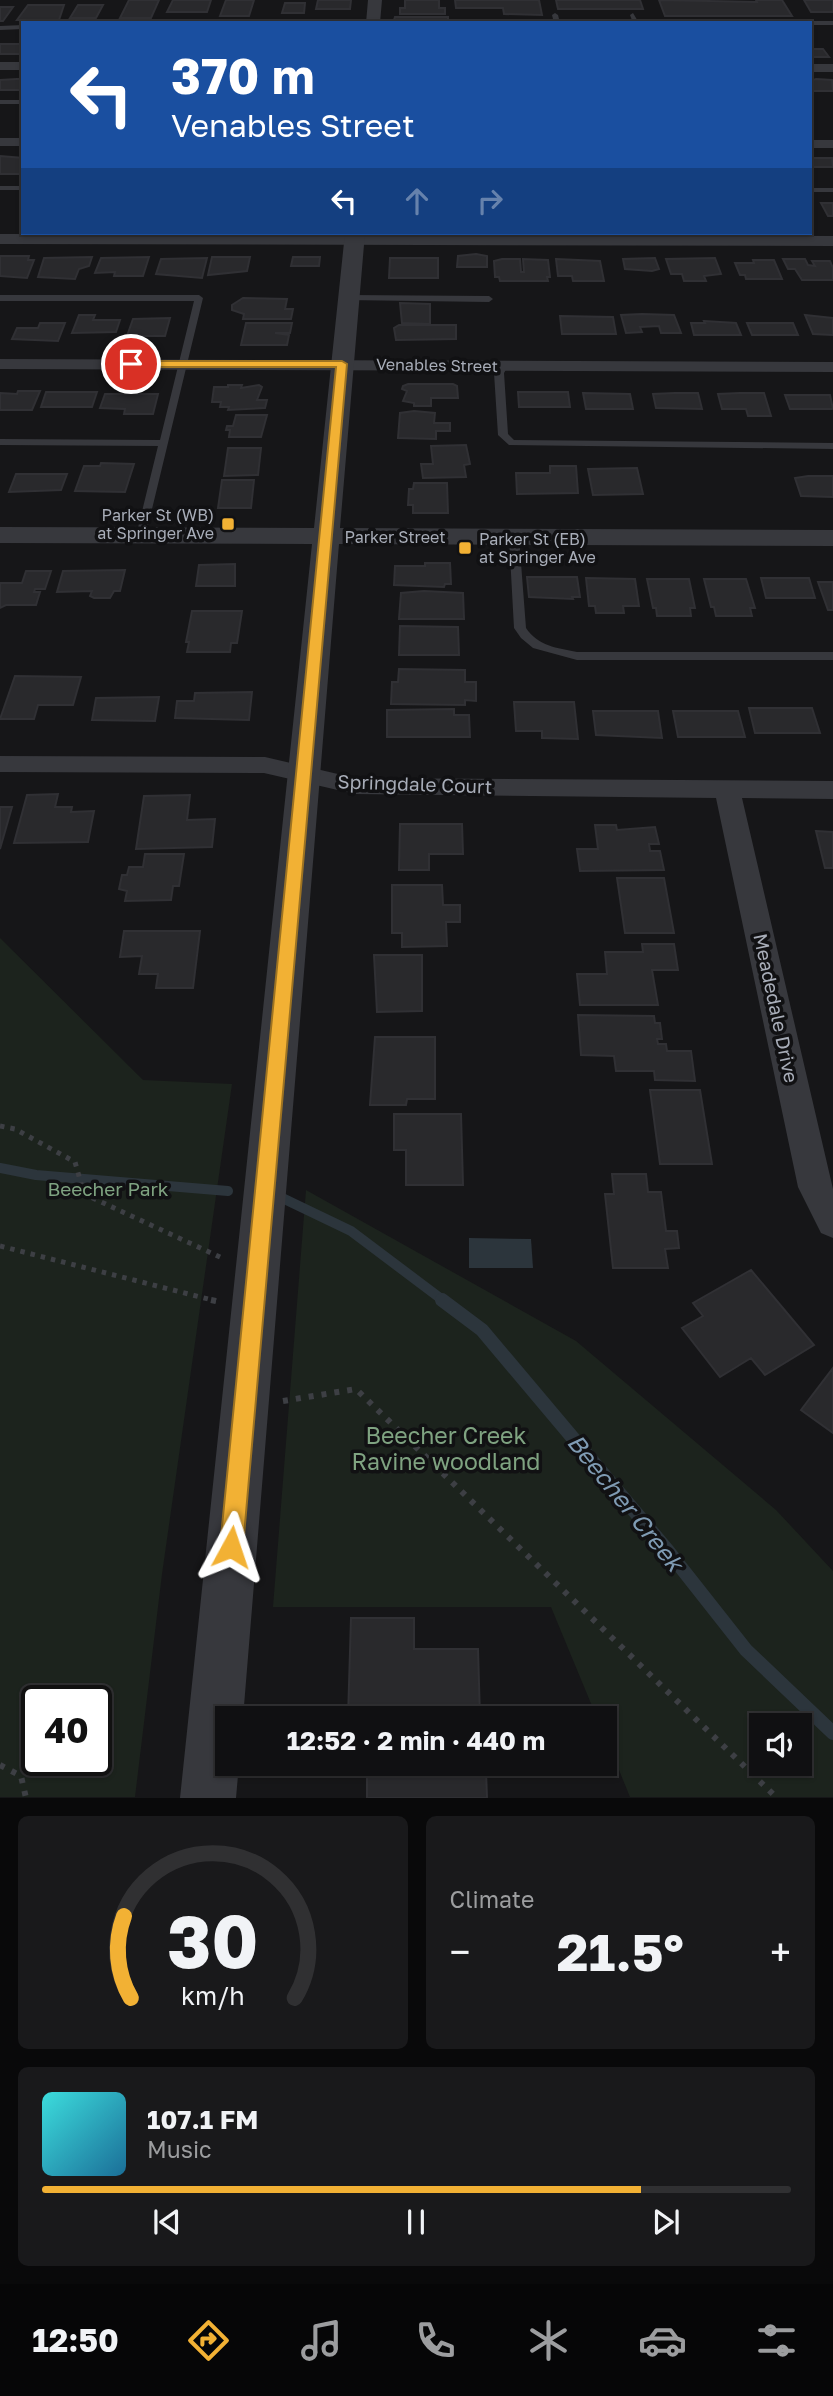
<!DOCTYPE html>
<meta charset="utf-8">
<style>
body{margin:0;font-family:"Golos Text",sans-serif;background:#19191b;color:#f1f3f6;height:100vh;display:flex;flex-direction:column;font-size:26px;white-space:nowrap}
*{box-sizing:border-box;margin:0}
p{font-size:23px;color:#9c9d9f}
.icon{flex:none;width:38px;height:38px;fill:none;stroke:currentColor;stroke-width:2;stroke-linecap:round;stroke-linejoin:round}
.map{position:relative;height:1798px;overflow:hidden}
.panel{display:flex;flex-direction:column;gap:18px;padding:18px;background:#09090a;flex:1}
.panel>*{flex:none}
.guide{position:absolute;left:21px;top:21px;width:791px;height:214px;border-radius:0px;box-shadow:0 2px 5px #0004,0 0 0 2px #303032;background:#1a4fa0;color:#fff;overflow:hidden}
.fabs{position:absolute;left:749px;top:1713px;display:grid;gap:14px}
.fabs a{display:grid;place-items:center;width:63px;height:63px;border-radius:0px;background:#101012;box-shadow:0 2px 5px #0004,0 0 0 2px #303032;font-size:35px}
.speed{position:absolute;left:21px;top:1685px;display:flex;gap:14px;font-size:35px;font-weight:700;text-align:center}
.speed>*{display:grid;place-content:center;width:91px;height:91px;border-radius:50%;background:#101012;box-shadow:0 2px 5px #0004,0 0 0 2px #303032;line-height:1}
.speed .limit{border:4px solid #111;border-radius:10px;background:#fff;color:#111}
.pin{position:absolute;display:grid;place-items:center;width:60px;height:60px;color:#fff;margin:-30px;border:4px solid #fff;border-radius:50%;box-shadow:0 2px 7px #0007}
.me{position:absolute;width:77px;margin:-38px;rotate:5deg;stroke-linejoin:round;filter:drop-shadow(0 0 5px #0008)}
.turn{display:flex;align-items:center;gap:24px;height:147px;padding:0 35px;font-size:32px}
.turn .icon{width:91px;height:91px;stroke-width:2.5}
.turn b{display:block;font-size:49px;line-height:60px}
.lanes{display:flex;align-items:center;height:66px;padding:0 35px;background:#0003;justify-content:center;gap:35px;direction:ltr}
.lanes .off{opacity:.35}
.big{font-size:52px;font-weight:700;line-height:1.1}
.panel .card{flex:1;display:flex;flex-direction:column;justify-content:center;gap:10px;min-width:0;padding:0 24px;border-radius:10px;background:#19191b}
.panel .dial{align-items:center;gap:0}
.dial svg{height:182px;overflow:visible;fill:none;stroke:#303032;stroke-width:7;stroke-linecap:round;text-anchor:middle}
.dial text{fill:#f1f3f6;stroke:none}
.song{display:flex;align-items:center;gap:21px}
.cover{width:84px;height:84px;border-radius:10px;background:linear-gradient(135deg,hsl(180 70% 55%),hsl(200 70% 35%))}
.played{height:7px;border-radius:4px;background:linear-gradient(90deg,#f2b134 80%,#303032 80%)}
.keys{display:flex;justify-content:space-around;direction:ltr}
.heat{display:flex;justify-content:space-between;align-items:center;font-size:38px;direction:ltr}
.panel .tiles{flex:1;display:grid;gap:18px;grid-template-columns:1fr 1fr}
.card:last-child{grid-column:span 2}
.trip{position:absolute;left:215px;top:1706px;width:402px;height:70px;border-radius:0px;background:#101012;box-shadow:0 2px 5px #0004,0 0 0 2px #303032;font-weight:700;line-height:70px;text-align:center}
.dock{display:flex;height:112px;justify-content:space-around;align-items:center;background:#060607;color:#9c9d9f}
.dock .icon{width:49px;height:49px}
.dock .active{color:#f2b134}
.dock b{font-size:32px;color:#f1f3f6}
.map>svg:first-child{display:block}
.green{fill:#1c231d;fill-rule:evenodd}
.water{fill:#2c353c}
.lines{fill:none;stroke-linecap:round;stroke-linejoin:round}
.stream-far1{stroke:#2c353c;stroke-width:10}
.stream{stroke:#2c353c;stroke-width:14}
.building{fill:#29292c;stroke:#303034;stroke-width:2}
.path-far1{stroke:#3d3f44;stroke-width:5;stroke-dasharray:4.5 6;stroke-linecap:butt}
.path{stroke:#3d3f44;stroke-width:6;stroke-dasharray:5 8;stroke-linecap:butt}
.service{fill:#37383d;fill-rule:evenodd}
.minor{fill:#37383d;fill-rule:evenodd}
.tertiary{fill:#37383d;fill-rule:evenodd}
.route{fill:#f2b134;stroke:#9d7322;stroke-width:2}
.poi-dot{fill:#f2b134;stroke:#111113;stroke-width:2.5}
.labels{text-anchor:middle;stroke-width:7;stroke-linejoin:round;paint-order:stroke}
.far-street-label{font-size:16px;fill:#a8adb8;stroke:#111113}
.far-poi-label{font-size:16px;fill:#a8adb8;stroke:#111113;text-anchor:end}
.street-label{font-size:19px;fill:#a8adb8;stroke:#111113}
.park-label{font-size:19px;fill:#7fa381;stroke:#111113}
.near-park-label{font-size:23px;fill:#7fa381;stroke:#111113}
.near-water-label{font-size:24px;font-style:italic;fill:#7f9bb3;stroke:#111113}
</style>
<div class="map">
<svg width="833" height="1798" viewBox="0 0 833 1798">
<rect width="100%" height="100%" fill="#161618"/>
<path class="green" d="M0,938L143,1080L232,1084L162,1574L135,1797H0ZM37,1701H96V1760H37Z
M306,1190L576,1341L776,1510L833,1571V1797H630L606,1738V1718H597L551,1607H273ZM761,1726H800V1764H761Z"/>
<path class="water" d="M469,1238L531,1239L533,1268H469Z"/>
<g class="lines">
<path class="stream-far1" d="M0,1168L36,1175L228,1191
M276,1195L351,1231L444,1301"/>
<path class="stream" d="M442,1300L482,1330L668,1551L746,1650L833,1733"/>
</g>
<path class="building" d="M129,0H159L151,18H120Z
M173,0H211L207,12H167Z
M226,0H254L249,16H220Z
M318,0H351L350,9H316Z
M405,0H439V8H445V14H400V8H405Z
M455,0H539L542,15L504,14L503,8H456Z
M556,0H640L643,9H558Z
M659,0L757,2L756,0H782L792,16H665Z
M804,0H833V12H811Z
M285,3H305L304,13H282Z
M28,5H64L59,20H17Z
M78,5H103L96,18H70Z
M0,7H13L3,21H0Z
M395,17H448V21L394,20Z
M0,44H23V54H0Z
M810,49H823L829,57H810Z
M17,79H23L20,90H0V80Z
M816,79L832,80L833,91H810V81Z
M0,156L23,158V174H0Z
M810,158H832L833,167H810Z
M821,203H833V216H828Z
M476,254L487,256V267H457L458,256Z
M0,256H29L28,260H34L27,278L0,276Z
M92,257L89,266L79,269L75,279L38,277L44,258Z
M149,257L143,276H114L115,272L95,273L101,258Z
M212,257H250L247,271L208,275Z
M293,257H320L319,266H291Z
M207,258L202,278L156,274L161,259Z
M390,258H438V278H389Z
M655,258L659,269L652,271L625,269L623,259Z
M715,258L721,274L704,276L706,281H684L682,274H671L666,259Z
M502,259H520L521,272H524L523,259L548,260L550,277H547L548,281H500L499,277H495L494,261Z
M556,259L600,261L604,281H573L572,276H558Z
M783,259H805L808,265L815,266L812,261H830L833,268V280H802L795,269H788Z
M753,260H774L782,279H746L745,275H740L735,263H754Z
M243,298L287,299L285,309H293L291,319H243L244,314L232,310V305Z
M400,303L430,304V324L402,323Z
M642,314L674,315L681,333H661L659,326L640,327L642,332L626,333L621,315Z
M79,315H95L93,320H120L116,332L72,333Z
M805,315L833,318V335L813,334Z
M560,316L613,317L616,334H562Z
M170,318L165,336H127L133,319Z
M704,321L736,323L741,335H694L691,323H705Z
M40,323H65L58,341L12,339L17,328H38Z
M246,323H292L290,333H275L289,335L287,345H241Z
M747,323H793L798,335H752Z
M399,325H456V339L396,340L394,328Z
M408,384H453L457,386L458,398H431V406H414V403L403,401L407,391L402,389L403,386Z
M228,385H242L241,388L259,385L262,387L257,400H267L265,408L228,410L229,407H220L221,402H212L214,387H228Z
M18,391H40L32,410H0V393L17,394Z
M46,392H97L92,407H41Z
M518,392H568L570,407H519Z
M583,393L630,394L633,409H586Z
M675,393H698L702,409L656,408L653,394Z
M740,393H764L771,416H748L746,409H722L718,394Z
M105,394H158L153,414H124L125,409L100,408Z
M785,395H830L833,409H790Z
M414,411L435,413L434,423H450V431H436V439L398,438L400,413Z
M236,415H267L261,437H229L230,430H226L227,426H233Z
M466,445L470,464L464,465L466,477L423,478L421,464H433L431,446Z
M228,448H261L258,475L224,476Z
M101,463L134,464L125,492L75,491L84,466H100Z
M550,466H576L578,493L517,494L516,473H550Z
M637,468L643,494L593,495L588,469Z
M16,474H67L61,490L9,492Z
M808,476H833V497L801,496L795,478Z
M222,480H254L251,508H218Z
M414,483H447L448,513H413V505H408L409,489H413Z
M425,563H450L451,584H445L444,587L394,585L395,566H425Z
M235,564V586H196L199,565Z
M125,570L120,591H114L110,598H94L90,596L92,591L57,592L63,571Z
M26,571H51L45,589H35L34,592H40L36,605H6L0,608V583H22Z
M527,577H577L580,597H572L573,599L529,597Z
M586,578L635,579L639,606H623L624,613H596L595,606H589Z
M761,578H809L815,598H766Z
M647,579H689L695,608H690L691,616H657L656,608H653Z
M704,579H746L755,608H750L752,616H716L714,607H711Z
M818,582H833V610H828Z
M424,591L463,593L464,619H399L401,593Z
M192,611H242L237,643H231L230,652H187L189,642H186Z
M400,626L458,627L459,655H399Z
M399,669L465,670V682H476V701L465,700V705L391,704L392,682H398Z
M15,676L81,677L73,705H38L34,719H0Z
M252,692L249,720L175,718L177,701H194L195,693Z
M159,697L155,721L92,720L96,698Z
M514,702H574L578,739L542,738V731H516Z
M749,708H812L820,733H755Z
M454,709V715H469L470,737H387V710Z
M593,711H658L662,738L596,735Z
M673,711H738L745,737H678Z
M58,794L55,807H72L71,812L94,811L88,842L14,843L27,795Z
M190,795L187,820L215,819L212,847L136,849L144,796Z
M0,807H12L0,849Z
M400,824H462L463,854H429V870H399Z
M595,825H616L617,830L655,827L659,844H649L650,851H660L664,870L580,871L577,849H598Z
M816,831L833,832V868H825Z
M145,854H184L179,886H173L171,900L125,901L127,891L119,889L122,875H127L129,867H143Z
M617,878H664L674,933H625Z
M392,885H442L443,905H460V922H446L447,946L402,947V933H392Z
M124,931H200L193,988H156L158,974H139L142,956L120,957Z
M642,944H674L678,970H652L658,1005H580L577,974H607L605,952H643Z
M374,955H422V1011L377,1012Z
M578,1015L654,1016L655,1023H660L662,1039H657L658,1044H666L667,1051H691L695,1081L655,1080L654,1071H616L614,1056L581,1055Z
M375,1037H435V1099H407L406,1105H370Z
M650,1090H700L712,1164H660Z
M394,1114H461L463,1185H406V1150H394Z
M612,1174H646L648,1192H661L666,1231H677L679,1248L665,1249L668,1268H613L605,1194H614Z
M751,1270L814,1345L765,1375L751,1358L720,1377L682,1328L703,1316L693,1303Z
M833,1368V1433L801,1410Z
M351,1618H414V1649H478L480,1718H348Z
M486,1771L487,1798H367V1773Z"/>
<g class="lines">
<path class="path-far1" d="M0,1126L15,1129L75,1162L84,1194L222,1258
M0,1246L216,1301"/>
<path class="path" d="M211,1300L216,1301
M283,1401L356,1389L777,1798
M0,1765L21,1776L26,1798"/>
<path class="service" d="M555,13L558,15L560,23H554L552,15Z
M633,13L639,23H633L630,15Z
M250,21H538L541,23H247Z
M810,21H833V25H810L807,23Z
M23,25V29L0,30V26Z
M0,100H23V104H0Z
M0,186H23V190H0Z
M810,188H833V192H810Z
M0,295H199L203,298L145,538H137L136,536L158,446L0,445V439L160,440L194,301H0Z
M348,295L489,296L493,299L489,302L345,300V296Z
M504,363L508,366L504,373L508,434L514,440L833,443V449L509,445L498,435L494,373Z
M514,534L519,537L526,628C538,646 557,648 577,652H833V660H577L533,648L521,638L514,628L509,537Z"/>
<path class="minor" d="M0,62H23V70H0Z
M810,64H833V72H810Z
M0,138H23V146H0Z
M810,140H833V148H810Z
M0,234L833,236V246L0,244Z
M0,359L833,362V372L0,369Z
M0,756L265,757L355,778L833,781V799L742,798L833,1189V1238L821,1233L798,1187L716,798L355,794L264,773L0,772Z"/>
<path class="tertiary" d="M368,0H382L380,23H366Z
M345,233H365L340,528L833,530V546L339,544L243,1718H228V1764H239L236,1798H180L312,544L0,543V527L314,528Z"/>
</g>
<path class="route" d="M342,361L347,364L243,1547L239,1555L231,1558L223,1555L220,1547L336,367H131L125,364L131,361Z"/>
<g class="poi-dot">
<rect x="221" y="517" width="14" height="14" rx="3.5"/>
<rect x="458" y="541" width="14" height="14" rx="3.5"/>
</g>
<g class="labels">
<g class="far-street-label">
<text transform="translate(437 365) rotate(1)" y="6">Venables Street</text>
<text x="395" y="543">Parker Street</text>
</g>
<g class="far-poi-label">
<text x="214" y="521">Parker St (WB)<tspan x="214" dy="18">at Springer Ave</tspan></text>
<text x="479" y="545" text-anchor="start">Parker St (EB)<tspan x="479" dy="18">at Springer Ave</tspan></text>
</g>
<g class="street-label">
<text transform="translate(415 784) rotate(2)" y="7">Springdale Court</text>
<text transform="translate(776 1008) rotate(78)" y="7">Meadedale Drive</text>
</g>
<g class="park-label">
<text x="108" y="1196">Beecher Park</text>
</g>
<g class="near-park-label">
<text x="446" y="1444">Beecher Creek<tspan x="446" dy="26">Ravine woodland</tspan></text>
</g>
<g class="near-water-label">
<text transform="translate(625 1503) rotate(51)" y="8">Beecher Creek</text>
</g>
</g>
</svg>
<div class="fabs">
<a><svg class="icon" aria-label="sound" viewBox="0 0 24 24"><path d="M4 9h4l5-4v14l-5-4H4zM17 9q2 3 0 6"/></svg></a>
</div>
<div class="speed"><div class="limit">40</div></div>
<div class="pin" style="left:131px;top:364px;background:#d93025"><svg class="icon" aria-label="arrive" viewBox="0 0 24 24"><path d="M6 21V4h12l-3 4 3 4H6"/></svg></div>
<svg class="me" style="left:231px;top:1547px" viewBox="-20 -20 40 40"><path d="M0-17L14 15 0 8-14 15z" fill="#f2b134" stroke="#fff" stroke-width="4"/></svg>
<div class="trip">12:52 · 2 min · 440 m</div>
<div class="guide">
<div class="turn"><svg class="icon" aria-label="left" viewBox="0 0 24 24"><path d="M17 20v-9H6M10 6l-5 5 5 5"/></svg><div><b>370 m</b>Venables Street</div></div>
<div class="lanes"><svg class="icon" aria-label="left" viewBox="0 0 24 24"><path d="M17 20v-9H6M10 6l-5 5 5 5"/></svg><svg class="icon off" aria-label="ahead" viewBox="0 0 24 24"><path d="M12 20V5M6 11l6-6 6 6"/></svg><svg class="icon off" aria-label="right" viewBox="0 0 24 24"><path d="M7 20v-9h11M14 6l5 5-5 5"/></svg></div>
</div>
</div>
<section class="panel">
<div class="tiles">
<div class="card dial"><svg viewBox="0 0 100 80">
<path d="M14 69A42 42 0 1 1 86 69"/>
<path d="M14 69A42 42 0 0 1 11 33" stroke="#f2b134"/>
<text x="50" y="56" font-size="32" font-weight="700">30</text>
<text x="50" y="72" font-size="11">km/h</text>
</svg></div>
<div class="card"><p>Climate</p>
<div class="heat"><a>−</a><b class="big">21.5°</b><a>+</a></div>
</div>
<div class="card">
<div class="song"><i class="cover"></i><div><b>107.1 FM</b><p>Music</p></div></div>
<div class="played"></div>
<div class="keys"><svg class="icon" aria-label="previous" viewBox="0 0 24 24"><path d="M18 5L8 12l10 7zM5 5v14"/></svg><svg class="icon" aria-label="pause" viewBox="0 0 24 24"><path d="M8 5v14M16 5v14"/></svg><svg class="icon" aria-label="next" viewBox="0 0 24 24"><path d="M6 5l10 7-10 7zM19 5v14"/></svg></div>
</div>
</div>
</section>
<nav class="dock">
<b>12:50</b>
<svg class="icon active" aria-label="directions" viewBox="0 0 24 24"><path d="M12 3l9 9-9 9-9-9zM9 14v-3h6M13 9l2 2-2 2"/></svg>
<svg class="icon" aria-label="music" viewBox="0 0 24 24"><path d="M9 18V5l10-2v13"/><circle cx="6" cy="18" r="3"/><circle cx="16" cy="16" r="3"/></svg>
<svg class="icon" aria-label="phone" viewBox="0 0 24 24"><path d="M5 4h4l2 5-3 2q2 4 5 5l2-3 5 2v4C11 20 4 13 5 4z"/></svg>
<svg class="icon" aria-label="climate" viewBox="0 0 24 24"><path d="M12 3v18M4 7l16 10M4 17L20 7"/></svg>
<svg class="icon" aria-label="car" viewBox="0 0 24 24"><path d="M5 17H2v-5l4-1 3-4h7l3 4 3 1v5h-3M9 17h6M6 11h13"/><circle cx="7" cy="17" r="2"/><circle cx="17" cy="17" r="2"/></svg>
<svg class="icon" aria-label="filters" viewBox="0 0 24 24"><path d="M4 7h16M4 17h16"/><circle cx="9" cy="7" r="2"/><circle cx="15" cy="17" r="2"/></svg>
</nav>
